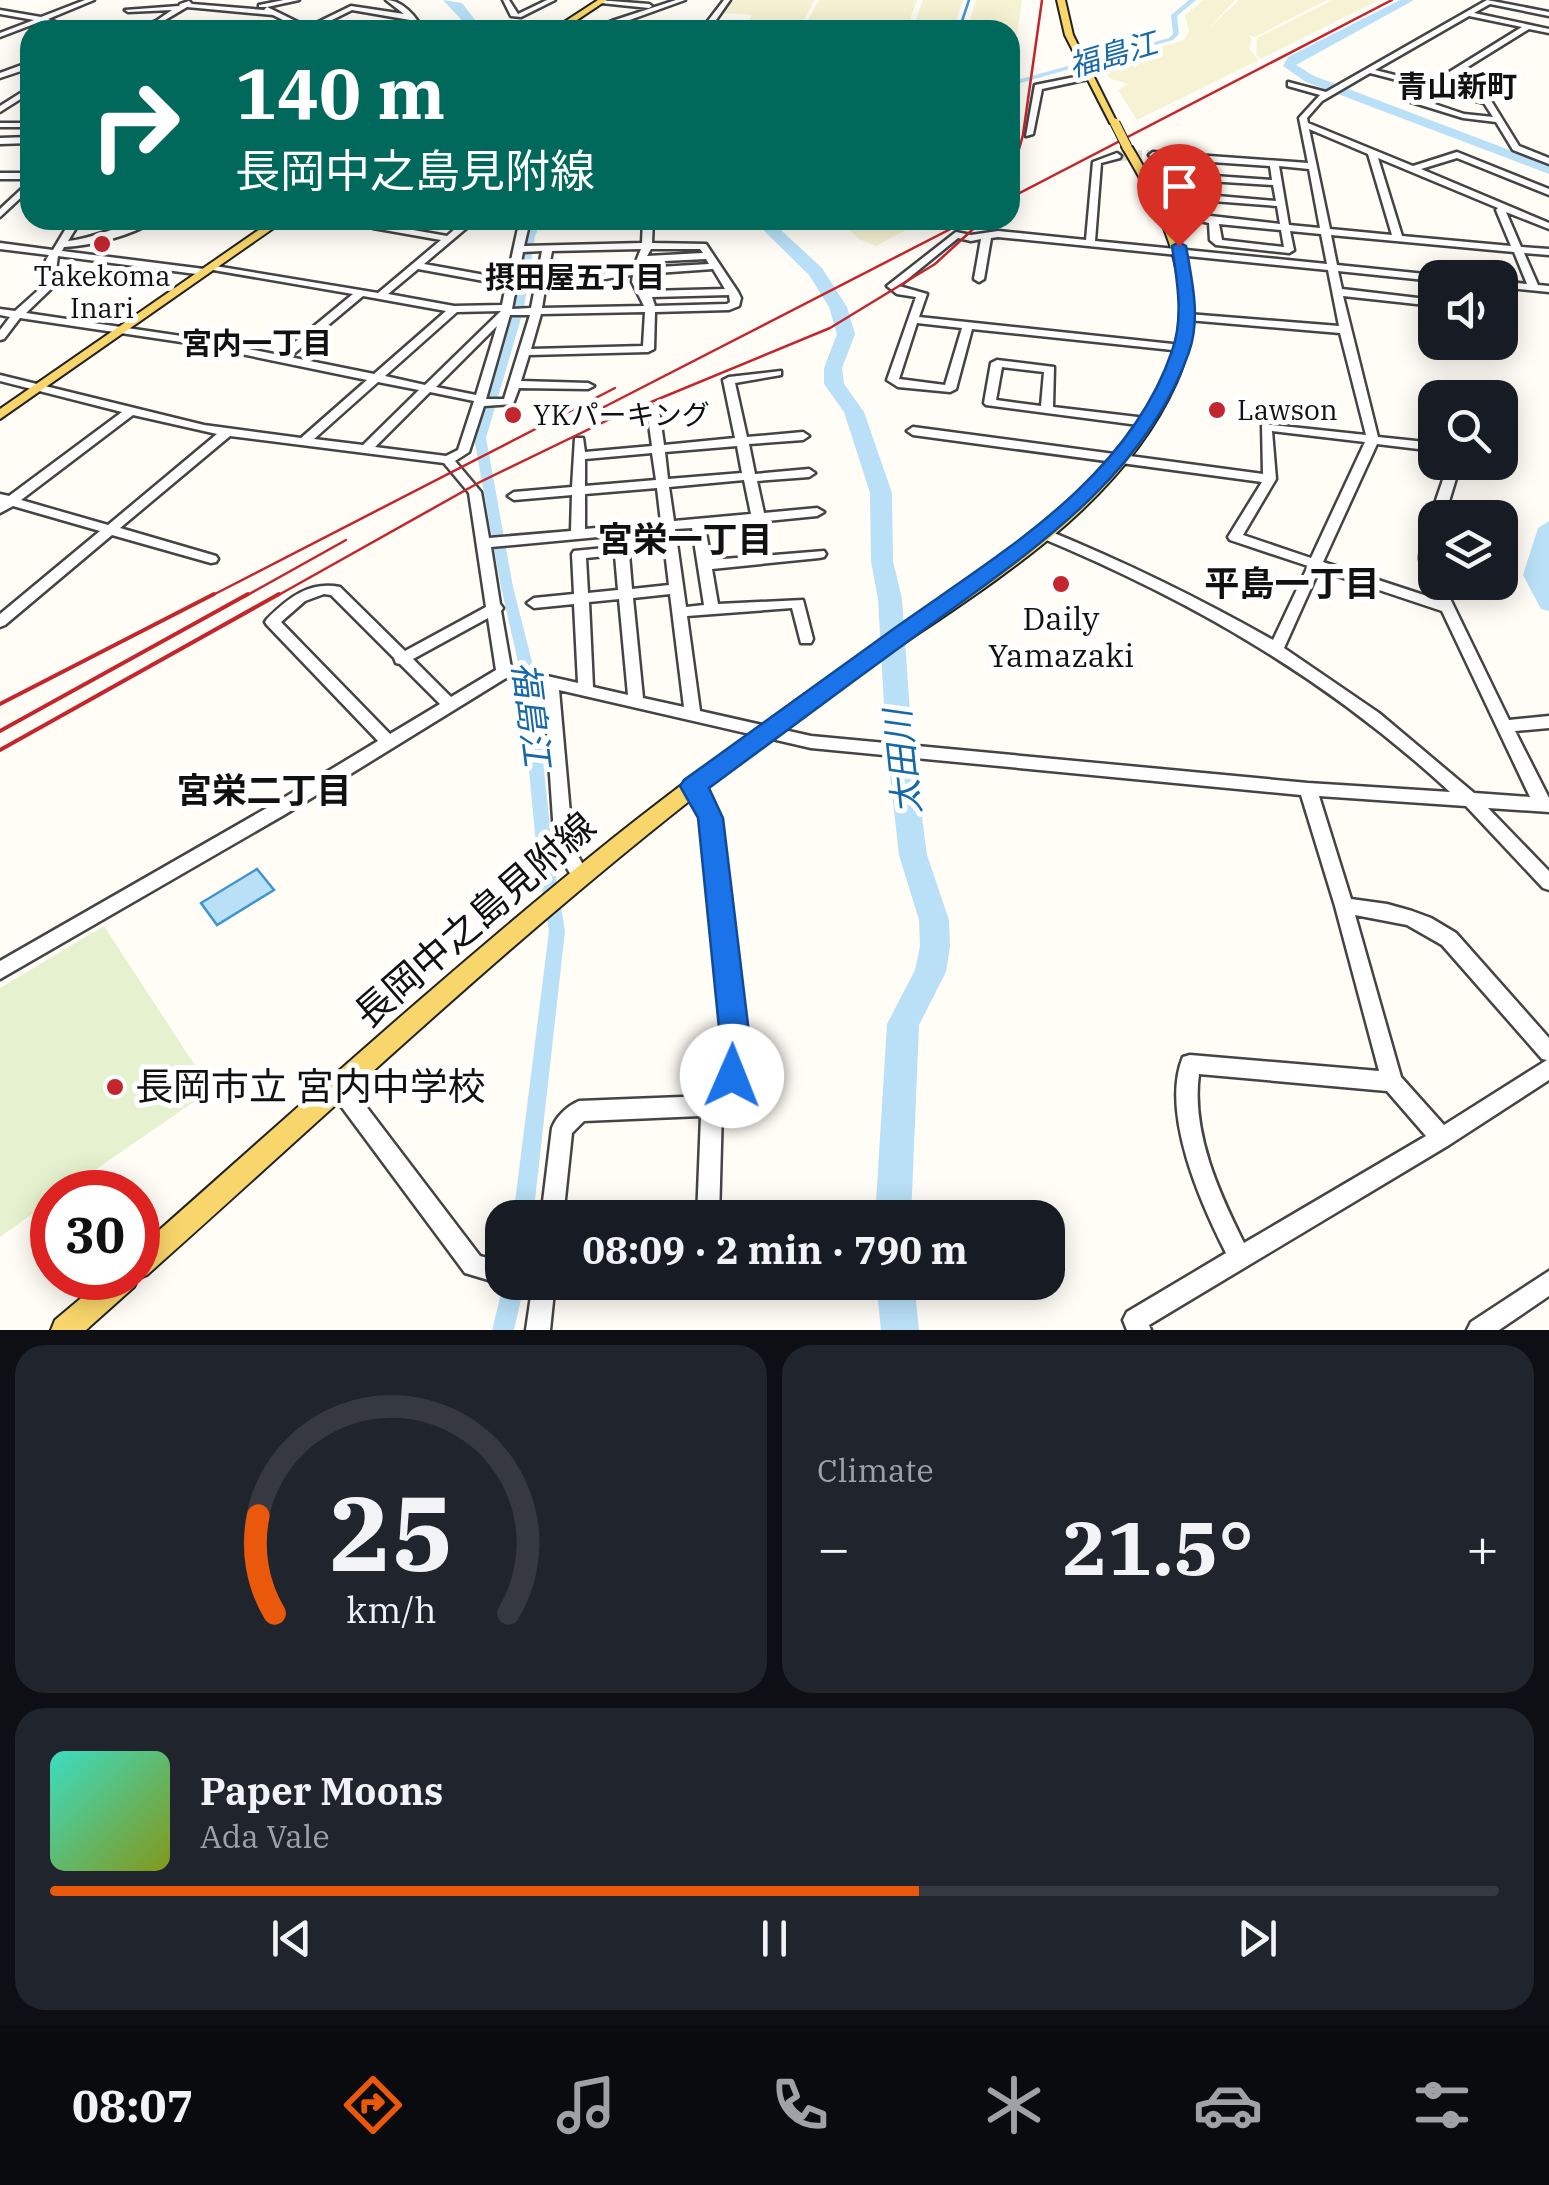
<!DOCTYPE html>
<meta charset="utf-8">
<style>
body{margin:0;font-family:"IBM Plex Serif","Noto Sans JP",serif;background:#20242c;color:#f1f3f6;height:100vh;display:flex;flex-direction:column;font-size:38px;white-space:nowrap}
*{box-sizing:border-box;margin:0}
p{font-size:32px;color:#9ea1a6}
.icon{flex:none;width:55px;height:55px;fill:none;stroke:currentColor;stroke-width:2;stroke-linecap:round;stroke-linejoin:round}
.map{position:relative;height:1330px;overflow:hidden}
.side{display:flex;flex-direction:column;gap:15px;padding:15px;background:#0d0f14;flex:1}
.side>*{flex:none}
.hud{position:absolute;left:20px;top:20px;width:1000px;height:210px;border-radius:30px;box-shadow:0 5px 25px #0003;background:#00695c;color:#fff;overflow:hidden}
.tools{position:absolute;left:1418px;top:260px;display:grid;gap:20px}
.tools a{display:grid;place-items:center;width:100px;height:100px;border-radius:20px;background:#171b24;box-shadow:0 5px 25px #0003;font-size:50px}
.speed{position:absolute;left:30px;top:1170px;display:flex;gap:20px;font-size:50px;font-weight:700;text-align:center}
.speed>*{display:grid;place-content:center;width:130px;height:130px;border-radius:50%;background:#171b24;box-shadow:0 5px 25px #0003;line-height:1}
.speed .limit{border:15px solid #d22;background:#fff;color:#111}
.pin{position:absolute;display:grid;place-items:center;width:85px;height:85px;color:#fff;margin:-102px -42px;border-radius:50% 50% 50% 0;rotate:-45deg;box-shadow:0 0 10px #0007}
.pin .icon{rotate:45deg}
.me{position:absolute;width:110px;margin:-55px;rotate:1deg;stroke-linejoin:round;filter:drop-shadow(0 0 8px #0008)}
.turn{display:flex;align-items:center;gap:35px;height:210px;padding:0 50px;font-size:45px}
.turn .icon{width:130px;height:130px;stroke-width:2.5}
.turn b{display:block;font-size:70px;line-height:85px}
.big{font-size:75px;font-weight:700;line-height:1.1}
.side .widget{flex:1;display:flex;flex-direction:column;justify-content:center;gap:15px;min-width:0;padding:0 35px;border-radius:30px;background:#20242c}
.side .dial{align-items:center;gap:0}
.dial svg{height:260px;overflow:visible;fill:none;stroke:#363941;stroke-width:7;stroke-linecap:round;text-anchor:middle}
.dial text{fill:#f1f3f6;stroke:none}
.song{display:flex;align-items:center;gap:30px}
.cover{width:120px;height:120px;border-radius:15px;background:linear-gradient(135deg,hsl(170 70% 55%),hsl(70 70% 35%))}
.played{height:10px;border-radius:5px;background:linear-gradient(90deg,#ea580c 60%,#363941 60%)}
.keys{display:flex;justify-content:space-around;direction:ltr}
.heat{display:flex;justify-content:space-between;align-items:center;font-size:55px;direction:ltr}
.side .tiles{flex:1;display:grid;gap:15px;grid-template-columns:1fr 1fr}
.widget:last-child{grid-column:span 2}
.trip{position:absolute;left:485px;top:1200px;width:580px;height:100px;border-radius:30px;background:#171b24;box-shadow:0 5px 25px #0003;font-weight:700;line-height:100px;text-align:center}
.tab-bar{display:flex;height:160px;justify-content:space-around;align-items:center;background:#090b0e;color:#9ea1a6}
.tab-bar .icon{width:70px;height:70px}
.tab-bar .selected{color:#ea580c}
.tab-bar b{font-size:45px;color:#f1f3f6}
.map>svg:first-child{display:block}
.farmland{fill:#f6f3d4}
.pitch{fill:#e6f2cf}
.water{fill:#b9e0f7;stroke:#3f96cf;stroke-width:2.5}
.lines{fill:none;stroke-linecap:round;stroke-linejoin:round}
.stream{stroke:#3f96cf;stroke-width:2.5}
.canal{fill:#b9e0f7;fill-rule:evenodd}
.river{fill:#b9e0f7;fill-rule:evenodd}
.minor-tunnel{stroke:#dbdad3;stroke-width:10;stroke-dasharray:10 5;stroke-linecap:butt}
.minor-casing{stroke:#444;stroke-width:5}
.major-casing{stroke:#222;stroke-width:4}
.minor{fill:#fff;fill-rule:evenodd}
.major{fill:#f9d66b;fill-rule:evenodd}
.rail-far1{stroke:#c4262e;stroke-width:2.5}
.rail{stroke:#c4262e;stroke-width:4}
.major-bridge-casing{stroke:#222;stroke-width:11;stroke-linecap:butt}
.major-bridge{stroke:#f9d66b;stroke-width:9}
.route{fill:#1a73e8;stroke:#114b97;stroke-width:2.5}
.poi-dot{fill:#c4262e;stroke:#fff;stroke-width:4}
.labels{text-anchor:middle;stroke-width:10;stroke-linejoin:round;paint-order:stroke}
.far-poi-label{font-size:28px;fill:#111;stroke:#fff;text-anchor:start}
.far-water-label{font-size:30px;font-style:italic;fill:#1768a6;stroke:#fff}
.far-neighbourhood-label{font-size:30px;font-weight:bold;fill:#111;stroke:#fff}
.poi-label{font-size:32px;fill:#111;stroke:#fff}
.neighbourhood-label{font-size:35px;font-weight:bold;fill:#111;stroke:#fff}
.water-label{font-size:35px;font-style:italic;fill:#1768a6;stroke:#fff}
.near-street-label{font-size:38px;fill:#111;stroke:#fff}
.near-poi-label{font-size:38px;fill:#111;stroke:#fff;text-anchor:start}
</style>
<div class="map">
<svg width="1549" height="1330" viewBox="0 0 1549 1330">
<rect width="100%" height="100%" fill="#fffdf5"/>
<path class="farmland" d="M731,0H815L798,30H707L713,21L747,23L752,15L722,13Z
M819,0H917L906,30H802Z
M923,0H963L953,30H912Z
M976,0H1022L1010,78V30H967Z
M1204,0H1235L1208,29L1239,0H1327L1255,37L1249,36L1252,39L1249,49L1259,60L1137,120L1118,90L1128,84L1111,79L1098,66L1184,40L1189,31L1185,15Z
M1333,0H1379L1261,59L1256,55L1257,38Z
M848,220H908L915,225L876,246L859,239L843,223Z"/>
<path class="pitch" d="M104,926L211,1090L63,1192H52V1200L0,1237V988Z"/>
<path class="water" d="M257,869L274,890L217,925L201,903Z"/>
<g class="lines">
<path class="stream" d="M959,30L969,0"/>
<path class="canal" d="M1189,0H1196L1177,16L1179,34L1173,40L1010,86V82L1169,38L1173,34L1171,15Z
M534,220H542L535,236L524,308L486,438L513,587L533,666L554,865L565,931L533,1218H513L549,931L538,865L519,666L501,587L474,438L514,308L527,236Z
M504,1282H525L514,1330H492Z"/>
<path class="river" d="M443,0L462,3L483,30H471Z
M1400,0H1414L1296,65L1314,76L1549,165V174L1306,82L1283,66L1288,57Z
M753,220H770L822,268L847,307L855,334L842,368L844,384L864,412L892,493L893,561L902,599L912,740L927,855L949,920L950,946L946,972L919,1025L911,1218H875L887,1024L915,970L920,946L919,920L899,855L886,740L878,599L871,561L870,493L844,412L824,384V368L837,334L829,307L809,275Z
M1549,521V611L1541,609L1523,575L1538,528Z
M876,1282H914L919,1330H881Z"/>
<path class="minor-tunnel" d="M1117,156L1153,155"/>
<defs>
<path id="minor" d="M85,0H94L48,19L75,30H65L42,21L0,37V33L34,20L0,14V10L41,17Z
M284,0H299L267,7L308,27L351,6L404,14L386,0C402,0 416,16 423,30L389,28L372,30L389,24L413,25L410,20L352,10L312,30H303L273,15L187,7L160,23L142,30H131L156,21L172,10L128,12L125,10L179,6L180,4L189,1L192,4L264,10L267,7H259V5Z
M503,0H509L518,14L547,0H555L521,17L511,16Z
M598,0L649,4L652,6L649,8L601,3Z
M676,0H685L624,22L658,30L617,25L601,30H590L612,21Z
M724,0H730L709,30H701Z
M1487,0L1549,12V16L1490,4L1474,13L1549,29V33L1529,29L1437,86L1490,99L1519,146L1549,158V164L1513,150L1496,122L1463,118L1408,101V97L1424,87L1370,73L1322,101L1307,118L1308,123L1413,166L1457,152L1549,189V195L1457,158L1421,169L1549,223V229L1506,212L1521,247L1549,249V255L1524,253L1538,285L1549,286V292L1500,287V281L1527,284L1514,252L1331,235L1337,265L1435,275L1440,278H1435V281L1338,271L1342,289L1435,300V306L1343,296L1378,437L1435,443V451L1377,444L1323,562L1436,599C1418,561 1415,564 1428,524L1432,521L1430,518L1449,462H1461L1444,518H1435V545L1432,555L1435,582H1442L1509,720L1549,716V728L1515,731L1549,798V812L1488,808L1549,871V890L1543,888L1466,806L1319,796L1351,899L1387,904L1412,911L1431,918L1456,933L1549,1038V1080L1449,1145L1149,1325L1151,1330H1127L1123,1320L1127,1312L1226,1253C1201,1204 1160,1112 1183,1057L1190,1055L1379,1071L1335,906L1301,795L811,748L559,690L573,847L590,877L587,882L581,884L575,882L555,848L544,687L506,678L284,815L0,979V961L272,805L378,741L267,625L265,622L267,619C288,598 309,581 340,587L405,651L486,607L469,493L444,463L230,436L120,528L216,556L218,559L216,562L211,563L112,535L5,625L0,627V614L100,531L13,506L0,513V494L9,496L122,412L0,381V375L204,425L301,438L367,380L188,343L20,318L4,339L0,340V330L10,317L0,315V309L15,311L44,285L46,260L49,255L0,249V243L53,250L71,220H81L68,241C98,238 129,220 156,220C130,236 95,245 64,247L62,251L204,269L209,272L204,275L58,256L54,286L26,313L188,337L279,355L353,294L213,270L208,267L209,265L378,293L441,240L373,228L368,224L372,220H382L379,224L447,236L465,220H476L424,264L507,279L518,228L525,220H535L528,229L524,246L642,243L643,220H653L652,243L706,244L738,292L741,298L739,306L729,310L655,312L654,349L648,352L529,355L521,381L588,383L594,386L588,389L519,388L513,404L484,406L469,452L455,461L481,492L489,538L571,531L572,495L514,500L508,496L514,492L572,487L575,438H583L585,452L652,446L647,410L649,407L653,406L659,410L664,445L735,438L723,380L729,377L781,371V375L735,383L747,437L803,432L809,436L803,440L749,444L755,474L809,469L815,473L809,477L757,481L764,513L817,508L824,512L817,516L705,527L711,560L824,551L826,554L824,557L819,558L712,569L718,604L803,600L813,639L811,643H801L792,608L687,616L700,711L811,736L1308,783L1450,792C1327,678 1191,600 1037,536L1035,533L1037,530H1047C1125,562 1199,598 1273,640L1308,566L1230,540L1228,537L1262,482L913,435L907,431L913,427L1263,474L1262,424L1366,435L1340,333L1188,320L1183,317L1188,314L1339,326L1328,270L998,237L991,238L984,279L979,282L974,279L981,239L971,241L958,238L899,286L927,294L919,317L1182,345L1188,348L1182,351L972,329L956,389L950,392L898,387L887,380L916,297L897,294L887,286L956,232L971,235L998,231L1086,240L1093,162L1117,153L1121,156L1120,158L1101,163L1095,241L1327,264L1321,234L1290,231L1294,250L1289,253L1216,245L1210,240L1209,223L1186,218L1166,176L1170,173L1272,180L1270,166L1153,158L1149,155L1153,152L1308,163L1299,118L1320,95L1288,86V82L1326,92ZM1469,16L1522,27L1430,84L1375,70ZM1432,89L1484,103L1493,117L1464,114L1417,98ZM1309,129L1368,154L1392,235L1330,229ZM1378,158L1498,208L1496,210L1511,246L1402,236ZM1279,166L1309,169L1320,228L1289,225ZM1176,179L1273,185L1276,201L1183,193ZM1186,199L1277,206L1280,224L1193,214ZM1219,224L1281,230L1284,247L1222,240ZM641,249L633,269C604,271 576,282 546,283L552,251ZM651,249H700L703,253L647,256ZM542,251L531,308L512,309L523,252ZM706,259L709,264L643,268L644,262ZM418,269L506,285L502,305L454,306L388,294ZM713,269L725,289L649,291L642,282L643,274ZM633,275L632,282L644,306L542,308L545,289C575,288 603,277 633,275ZM729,295L730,302L727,304L655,306L652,297ZM363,296L446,311L374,374L290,357ZM501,311L425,385L385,376L457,312ZM645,312L643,346L531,349L541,314ZM510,315H530L504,399H486ZM917,323L962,328L945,385L899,379ZM497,326L476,395L436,387ZM378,382L419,390L363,445L314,439ZM430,392L474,401L458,450L446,456L375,447ZM133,415L217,434L108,525L21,500ZM1272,431L1365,442L1311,558L1243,535L1276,479ZM737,446L742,473L668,479L665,452ZM652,453L656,480L585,486V459ZM744,480L751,514L674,521L669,487ZM657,488L661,522L585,529V494ZM692,528L704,605L686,607L675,529ZM662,531L664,542L628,545L626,539H616L615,547L574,551L572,554L574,594L534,598L527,603L534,608L574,604L578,683L511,668L501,611L503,608L500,604L491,547ZM665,551L669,585L632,589L629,554ZM615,555L618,590L588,593L586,558ZM1319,570L1442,611L1530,797L1474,793L1379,713L1284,648ZM324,594L331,595L394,658L396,663L400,664L440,704L390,734L281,622L305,601ZM670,594L684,707L643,698L633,598ZM619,599L628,695L593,687L589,602ZM488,618L496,670L451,697L413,659ZM1355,915L1407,925L1442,945L1542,1059L1547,1060L1444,1125L1401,1077ZM1199,1074L1387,1091L1426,1136L1244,1243C1219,1193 1191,1132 1199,1074Z
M27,63H30V68L0,78V73Z
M1090,74L1093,78L1042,89L1033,134L1026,136L1035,85Z
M30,87V93L0,112V106Z
M0,123H30V127H0Z
M30,137V143L0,144V138Z
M0,173H30V179H0Z
M30,181V189L0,217V209Z
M912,220H925L926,221L921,224Z
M1500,307L1506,308L1507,310L1500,313Z
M997,360L1054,367L1053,407L1146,418L1152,422L1146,426L986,405L984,403L991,363ZM1002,367L1044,372L1041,406L996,400Z
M693,781C708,786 715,802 719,817L747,1059L730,1100L722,1110L719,1218H697L701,1116L584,1121L572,1133L563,1218H541L552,1128C556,1117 567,1106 579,1101L707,1096L716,1086L727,1059L703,817L699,805L685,787L687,782Z
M339,1077L346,1080L480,1256L502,1262V1282H506L502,1284L465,1273L332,1094L329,1087L332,1080Z
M1549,1271V1296L1499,1330H1467L1471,1322Z
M533,1282H555L550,1330H526Z"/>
<path id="major" d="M598,0H607L562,30H552Z
M1057,0H1065L1073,35L1118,125L1110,123L1065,35Z
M1123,145L1132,147C1176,221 1214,298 1176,383C1117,515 975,592 862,672C789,724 718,777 648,834C475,974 313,1127 147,1275L138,1279L134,1287L86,1330H51L55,1320L105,1278H138V1249C294,1111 449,970 612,839C685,781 761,725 838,671C946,596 1110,506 1164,381C1202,293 1167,223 1122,147Z
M273,220H285L0,419V409Z"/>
</defs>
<use href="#minor" class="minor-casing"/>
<use href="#major" class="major-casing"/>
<use href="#minor" class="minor"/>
<use href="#major" class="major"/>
<path class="rail-far1" d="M1010,181L1023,135L1042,0
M1010,198L1392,0
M604,407L968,220
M209,597L615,388
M244,597L346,540
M275,597L480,482L610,419L830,328L935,264L983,220"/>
<path class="rail" d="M0,704L214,594
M0,731L248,594
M0,750L279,594"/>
<defs>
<path id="major-bridge" d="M1115,123L1127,147"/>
</defs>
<use href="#major-bridge" class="major-bridge-casing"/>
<use href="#major-bridge" class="major-bridge"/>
</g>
<path class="route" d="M1179,242L1186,246C1192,281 1201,318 1189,352C1144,481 1022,557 918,634C848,685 778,737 709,788L723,818L752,1058L743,1087L732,1091L721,1087L717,1076L722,1058L698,818L680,786L684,780C756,728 827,677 899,625C1002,552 1129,478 1172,351C1184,317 1177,281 1172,246Z"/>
<g class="poi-dot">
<circle cx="102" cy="244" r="10"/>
<circle cx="1217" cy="410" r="10"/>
<circle cx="513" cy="415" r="10"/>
<circle cx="1061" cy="584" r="10"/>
<circle cx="115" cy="1087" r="10"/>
</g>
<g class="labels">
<g class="far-poi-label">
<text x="102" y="286" text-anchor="middle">Takekoma<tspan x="102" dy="32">Inari</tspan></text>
<text x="1237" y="420">Lawson</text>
<text x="533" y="425">YKパーキング</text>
</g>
<g class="far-water-label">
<text transform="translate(1113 55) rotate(-16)" y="10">福島江</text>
</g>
<g class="far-neighbourhood-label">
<text x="1457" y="97">青山新町</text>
<text x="575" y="288">摂田屋五丁目</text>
<text x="257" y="354">宮内一丁目</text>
</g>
<g class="poi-label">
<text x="1061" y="630">Daily<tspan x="1061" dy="37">Yamazaki</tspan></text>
</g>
<g class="neighbourhood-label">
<text x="685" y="552">宮栄一丁目</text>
<text x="1292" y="596">平島一丁目</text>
<text x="264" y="803">宮栄二丁目</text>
</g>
<g class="water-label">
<text transform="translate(531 714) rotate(83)" y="12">福島江</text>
<text transform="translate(903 762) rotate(-96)" y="12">太田川</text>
</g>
<g class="near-street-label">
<text transform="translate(475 920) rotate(-41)" y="13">長岡中之島見附線</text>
</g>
<g class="near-poi-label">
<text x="135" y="1100">長岡市立 宮内中学校</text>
</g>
</g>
</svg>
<div class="tools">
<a><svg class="icon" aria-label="sound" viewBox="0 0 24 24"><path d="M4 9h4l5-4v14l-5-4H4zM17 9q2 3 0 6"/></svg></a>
<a><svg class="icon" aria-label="search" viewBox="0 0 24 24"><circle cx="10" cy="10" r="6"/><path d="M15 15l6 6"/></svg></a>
<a><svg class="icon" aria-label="layers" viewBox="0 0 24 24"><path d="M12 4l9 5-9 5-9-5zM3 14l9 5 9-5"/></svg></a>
</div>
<div class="speed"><div class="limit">30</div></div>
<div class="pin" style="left:1179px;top:246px;background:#d93025"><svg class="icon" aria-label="arrive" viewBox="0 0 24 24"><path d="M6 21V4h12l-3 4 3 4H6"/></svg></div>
<svg class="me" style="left:732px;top:1076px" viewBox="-20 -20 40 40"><circle r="19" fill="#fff"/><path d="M0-13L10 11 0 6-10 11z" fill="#1a73e8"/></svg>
<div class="trip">08:09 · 2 min · 790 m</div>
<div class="hud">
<div class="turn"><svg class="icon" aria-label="right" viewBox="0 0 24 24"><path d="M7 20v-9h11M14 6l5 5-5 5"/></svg><div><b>140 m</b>長岡中之島見附線</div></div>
</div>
</div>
<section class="side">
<div class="tiles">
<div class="widget dial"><svg viewBox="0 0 100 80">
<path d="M14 69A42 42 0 1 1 86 69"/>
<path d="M14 69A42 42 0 0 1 9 39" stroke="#ea580c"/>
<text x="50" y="56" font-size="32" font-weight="700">25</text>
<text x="50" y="72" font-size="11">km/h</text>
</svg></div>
<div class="widget"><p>Climate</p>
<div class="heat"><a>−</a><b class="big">21.5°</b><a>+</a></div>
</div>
<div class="widget">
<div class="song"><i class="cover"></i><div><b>Paper Moons</b><p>Ada Vale</p></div></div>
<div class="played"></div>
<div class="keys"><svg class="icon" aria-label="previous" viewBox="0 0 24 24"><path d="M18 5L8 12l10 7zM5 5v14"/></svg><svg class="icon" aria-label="pause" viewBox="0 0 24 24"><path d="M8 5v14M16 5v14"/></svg><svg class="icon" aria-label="next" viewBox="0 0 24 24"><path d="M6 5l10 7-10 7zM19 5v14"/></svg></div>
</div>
</div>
</section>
<nav class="tab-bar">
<b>08:07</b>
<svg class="icon selected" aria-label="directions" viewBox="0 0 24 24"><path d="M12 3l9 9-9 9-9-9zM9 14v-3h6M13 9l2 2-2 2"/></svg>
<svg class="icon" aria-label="music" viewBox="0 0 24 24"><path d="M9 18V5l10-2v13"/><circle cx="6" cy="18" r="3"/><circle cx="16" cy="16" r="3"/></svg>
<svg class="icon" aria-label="phone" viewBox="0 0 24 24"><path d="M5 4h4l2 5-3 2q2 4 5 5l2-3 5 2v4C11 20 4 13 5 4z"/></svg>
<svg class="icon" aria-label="climate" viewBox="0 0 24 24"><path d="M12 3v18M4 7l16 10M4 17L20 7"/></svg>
<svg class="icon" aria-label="car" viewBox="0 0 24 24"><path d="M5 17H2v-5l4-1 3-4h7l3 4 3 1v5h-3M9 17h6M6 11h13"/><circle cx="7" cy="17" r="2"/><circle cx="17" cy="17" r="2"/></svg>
<svg class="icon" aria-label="filters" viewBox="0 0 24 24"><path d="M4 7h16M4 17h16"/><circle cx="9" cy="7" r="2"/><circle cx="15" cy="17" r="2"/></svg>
</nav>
